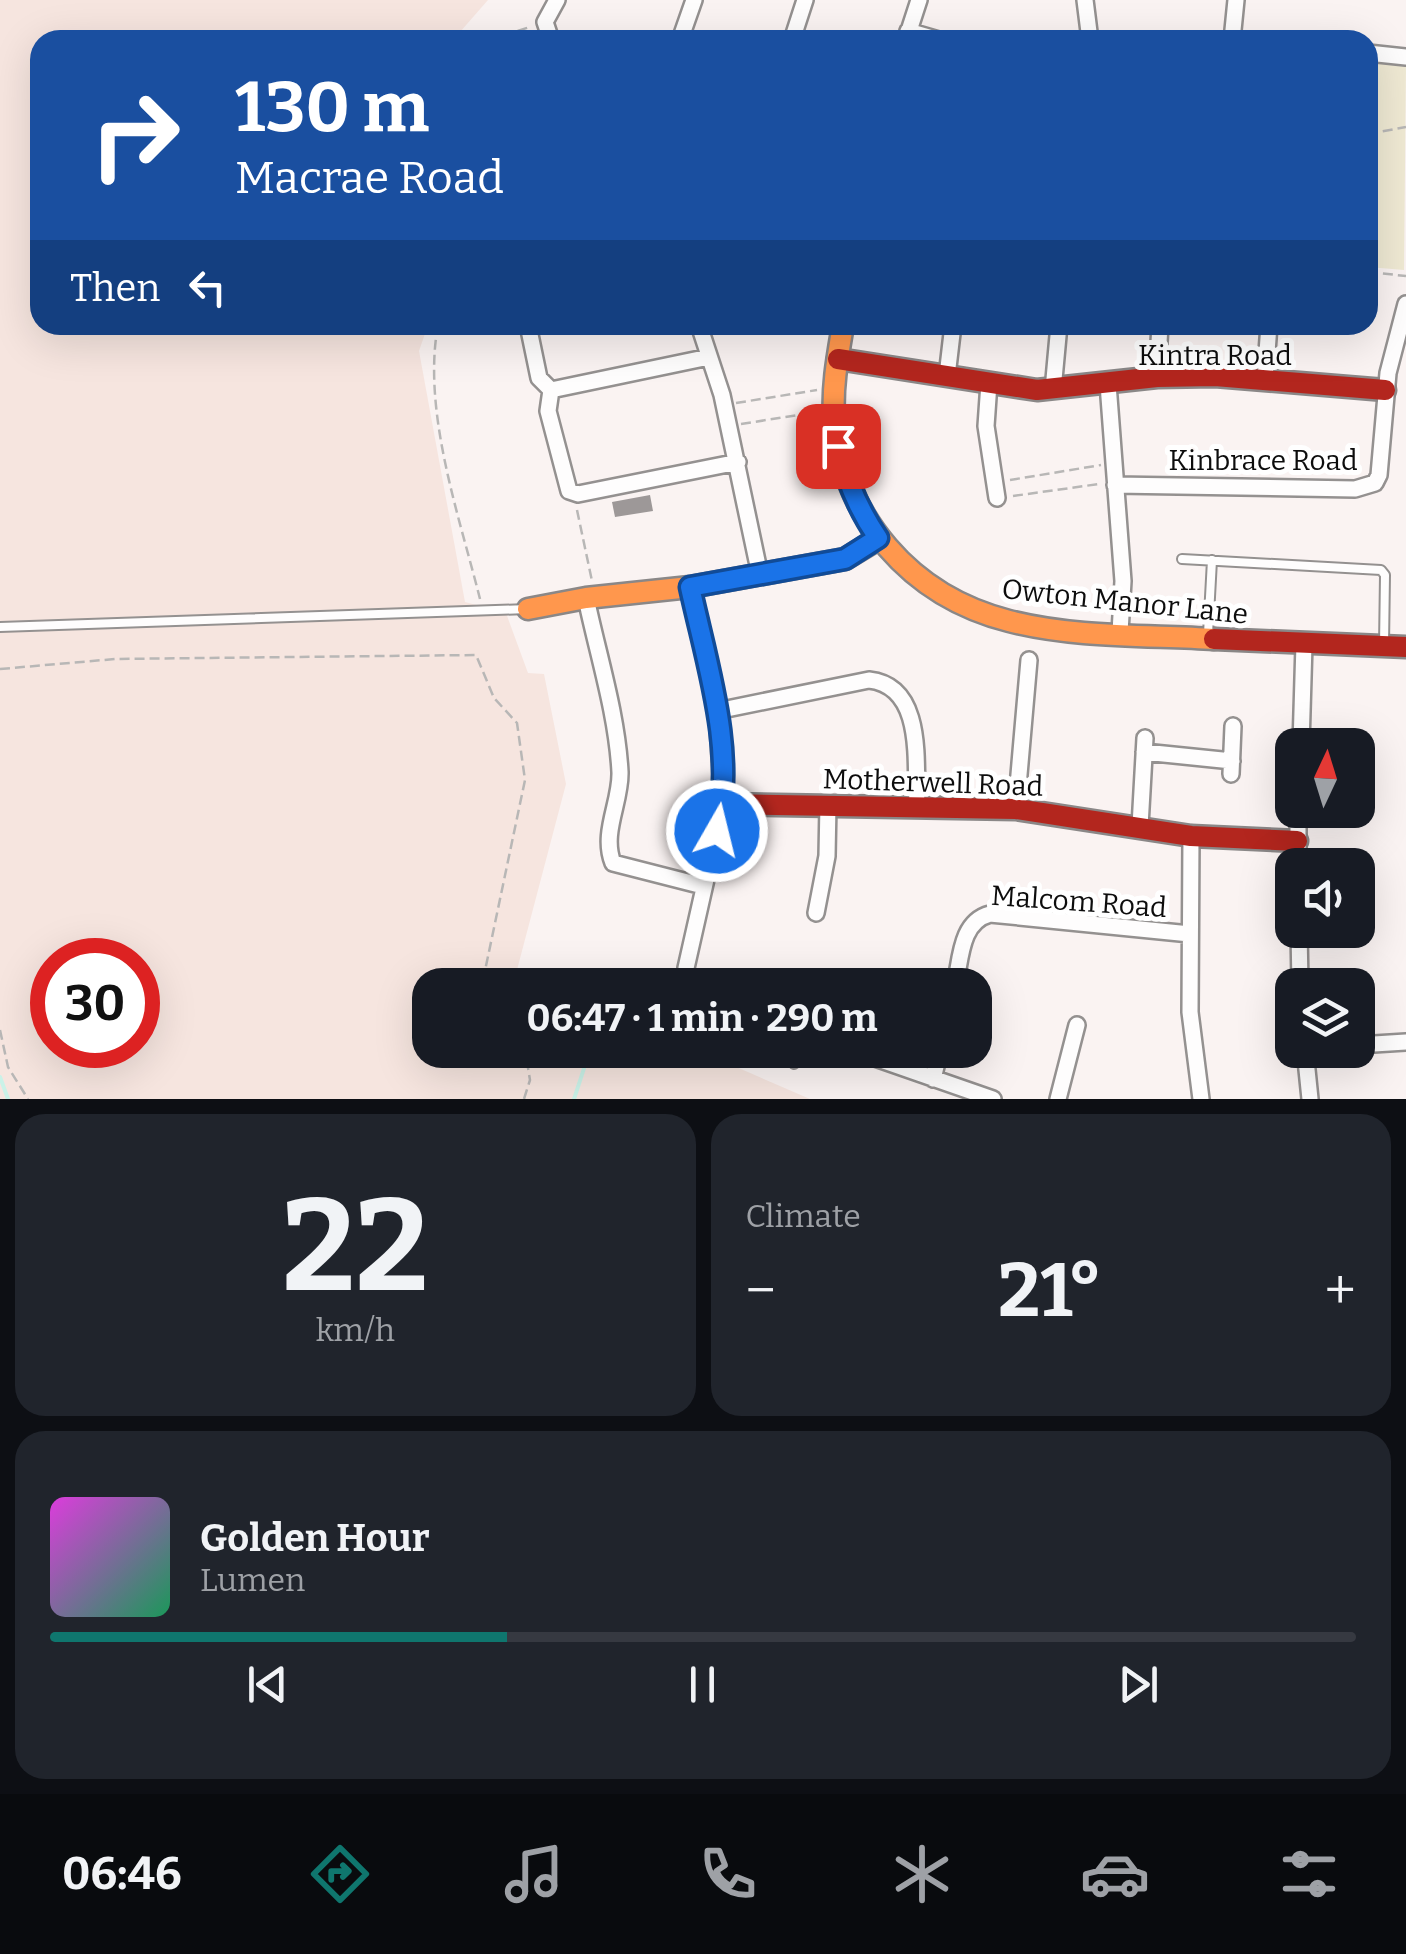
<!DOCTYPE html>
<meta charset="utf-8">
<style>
body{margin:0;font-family:Bitter,serif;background:#20242c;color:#f1f3f6;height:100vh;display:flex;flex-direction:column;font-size:38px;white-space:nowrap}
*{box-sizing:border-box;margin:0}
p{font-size:32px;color:#9ea1a6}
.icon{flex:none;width:55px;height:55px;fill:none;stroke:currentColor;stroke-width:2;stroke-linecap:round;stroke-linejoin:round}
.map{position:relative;height:1099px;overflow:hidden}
.details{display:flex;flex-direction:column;gap:15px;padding:15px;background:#0d0f14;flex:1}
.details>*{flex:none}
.banner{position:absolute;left:30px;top:30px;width:1348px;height:305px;border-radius:30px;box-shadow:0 10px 40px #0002;background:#1a4fa0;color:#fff;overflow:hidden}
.needle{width:65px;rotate:4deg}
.tools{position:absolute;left:1275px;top:728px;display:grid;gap:20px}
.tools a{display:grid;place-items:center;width:100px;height:100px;border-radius:20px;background:#171b24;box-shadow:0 10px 40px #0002;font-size:50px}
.speed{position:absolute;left:30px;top:938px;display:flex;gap:20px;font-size:50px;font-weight:700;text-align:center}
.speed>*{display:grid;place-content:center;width:130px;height:130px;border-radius:50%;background:#171b24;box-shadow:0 10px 40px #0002;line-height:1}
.speed .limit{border:15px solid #d22;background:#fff;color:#111}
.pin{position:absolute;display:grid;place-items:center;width:85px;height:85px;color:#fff;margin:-42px;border-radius:20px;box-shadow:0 5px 15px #0006}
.me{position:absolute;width:110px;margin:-55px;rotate:8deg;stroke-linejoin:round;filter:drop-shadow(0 0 8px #0008)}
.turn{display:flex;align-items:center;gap:35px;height:210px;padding:0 40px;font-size:45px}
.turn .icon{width:130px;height:130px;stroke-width:2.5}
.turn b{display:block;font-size:70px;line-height:85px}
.then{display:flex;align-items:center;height:95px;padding:0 40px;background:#0003;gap:20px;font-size:38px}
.big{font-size:75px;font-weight:700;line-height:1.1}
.details .tile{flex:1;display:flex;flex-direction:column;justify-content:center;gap:15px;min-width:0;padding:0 35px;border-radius:30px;background:#20242c}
.details .dial{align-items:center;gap:0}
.dial b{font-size:130px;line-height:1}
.song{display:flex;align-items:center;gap:30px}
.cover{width:120px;height:120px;border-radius:15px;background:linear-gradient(135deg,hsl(300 70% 55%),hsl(150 70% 35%))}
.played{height:10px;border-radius:5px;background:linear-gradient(90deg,#0f766e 35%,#363941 35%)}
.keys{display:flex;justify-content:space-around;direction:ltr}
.heat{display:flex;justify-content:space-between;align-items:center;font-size:55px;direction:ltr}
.details .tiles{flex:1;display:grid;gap:15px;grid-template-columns:1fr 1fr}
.tile:last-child{grid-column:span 2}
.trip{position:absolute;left:412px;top:968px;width:580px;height:100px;border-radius:30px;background:#171b24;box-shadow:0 10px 40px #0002;font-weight:700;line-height:100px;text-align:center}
.dock{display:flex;height:160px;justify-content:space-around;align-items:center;background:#090b0e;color:#9ea1a6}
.dock .icon{width:70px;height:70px}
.dock .selected{color:#0f766e}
.dock b{font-size:45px;color:#f1f3f6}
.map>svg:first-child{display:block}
.farmland{fill:#f6e5df;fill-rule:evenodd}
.green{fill:#efe9d3}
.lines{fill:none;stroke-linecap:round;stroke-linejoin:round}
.stream{stroke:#caf2e8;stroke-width:4}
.building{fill:#9d9898}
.lane-casing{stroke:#949190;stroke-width:12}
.street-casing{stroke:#949190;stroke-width:20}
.slow-casing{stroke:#8a8787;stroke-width:25}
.jam-casing{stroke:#8a8787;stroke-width:25}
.path{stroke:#b8b7b6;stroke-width:2.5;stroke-dasharray:10 5;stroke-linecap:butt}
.lane{stroke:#fefdfd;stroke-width:8}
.street{stroke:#fefdfd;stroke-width:15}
.slow{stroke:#ff974d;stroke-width:20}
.jam{stroke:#b3261e;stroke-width:20}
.route-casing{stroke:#114b97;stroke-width:25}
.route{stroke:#1a73e8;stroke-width:18}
.labels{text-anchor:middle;stroke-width:10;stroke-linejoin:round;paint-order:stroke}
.street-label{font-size:28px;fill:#0d0d0d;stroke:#fff}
</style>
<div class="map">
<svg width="1406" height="1099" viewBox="0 0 1406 1099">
<rect width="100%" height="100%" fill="#faf3f2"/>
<path class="farmland" d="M0,0H488L453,40H40V325H428L419,351L465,602L506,613L528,673L544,674L566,784L513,985H430V1050H697L810,1099H0ZM52,960H138V1045H52Z"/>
<path class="green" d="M1368,60L1406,65L1404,270L1368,267Z"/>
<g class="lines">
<path class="stream" d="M0,1077L8,1099
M574,1099L590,1050"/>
</g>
<path class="building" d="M650,495L653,511L615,517L612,502Z"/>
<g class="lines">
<defs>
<path id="lane" d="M1182,559L1381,570L1385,575L1384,645
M0,627L528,609
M1208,634L1212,560
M794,1064L798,1050"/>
<path id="street" d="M1085,0L1090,40
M908,31L939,40
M551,40L545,22L557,0
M680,40L694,0
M792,40L805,0
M906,40L919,0
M1193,40H1249
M1232,40L1236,0
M1368,53L1406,57
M528,325L539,378L551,390L548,411L569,491L578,494L738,462
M699,325L722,395L760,575
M947,376L953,325
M1157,377L1160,325
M1265,379L1269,325
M989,383L986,426L997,498
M1108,384L1123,581L1120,632
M551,390L709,357
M1053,390L1059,325
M1115,485L1355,489L1375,483L1379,475L1388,373L1406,304
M586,598C598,655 617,714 620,772C621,802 601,833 613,863L703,886
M717,711L869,680C925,686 915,763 917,806
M1301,745L1304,644
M1144,752L1232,761
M1231,774L1233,726
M1016,809L1029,660
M1140,826L1145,738
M1191,836L1190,1012L1201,1099
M1298,865V810
M816,913L827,856L828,804
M1299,930L1300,985
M689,985L686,968L723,804L717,711L690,587
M955,985C961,959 960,922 990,914L1190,934
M1358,1045L1406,1042
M852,1050L993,1099
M1305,1050L1310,1099
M933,1079L940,1050
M1058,1099L1077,1025"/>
<path id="slow" d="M843,325C838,355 832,386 834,416C842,518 911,596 1009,621C1075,638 1147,635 1214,639
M528,609L586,598L690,587L845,559L878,539"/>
<path id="jam" d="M838,359L1037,390L1157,377L1215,376L1385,390
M1214,639L1406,647
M723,804L1016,809L1191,836L1297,841"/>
</defs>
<use href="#lane" class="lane-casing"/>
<use href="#street" class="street-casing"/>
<use href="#slow" class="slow-casing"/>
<use href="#jam" class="jam-casing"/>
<path class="path" d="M489,40L530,27
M1368,134L1406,127
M1368,272L1406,276
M438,325C422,411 459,515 480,599
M736,403L817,390
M741,424L817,412
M1010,480L1101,465
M1013,496L1099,484
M577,510L592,581
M0,669L115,659L476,655L494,698L517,723L525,780L482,985
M0,1030L8,1067L28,1099
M524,1099L530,1080L525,1050"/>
<use href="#lane" class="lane"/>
<use href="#street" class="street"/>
<use href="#slow" class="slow"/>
<use href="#jam" class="jam"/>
</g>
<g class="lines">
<defs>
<path id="route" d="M717,831C736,751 707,665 690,587L845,559L878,538C858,509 846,480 838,446"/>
</defs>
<use href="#route" class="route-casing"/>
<use href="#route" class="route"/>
</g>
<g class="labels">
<g class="street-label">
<text x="1215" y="365">Kintra Road</text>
<text x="1263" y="470">Kinbrace Road</text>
<text transform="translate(1125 601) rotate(6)" y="10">Owton Manor Lane</text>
<text transform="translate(933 782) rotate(2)" y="10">Motherwell Road</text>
<text transform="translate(1079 901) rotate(4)" y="10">Malcom Road</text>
</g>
</g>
</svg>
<div class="tools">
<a><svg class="needle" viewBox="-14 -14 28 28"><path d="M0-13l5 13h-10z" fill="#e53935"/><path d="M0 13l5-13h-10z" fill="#9ea1a6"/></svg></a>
<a><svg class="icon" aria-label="sound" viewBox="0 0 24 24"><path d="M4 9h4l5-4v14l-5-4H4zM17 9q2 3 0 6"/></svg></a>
<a><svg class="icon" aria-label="layers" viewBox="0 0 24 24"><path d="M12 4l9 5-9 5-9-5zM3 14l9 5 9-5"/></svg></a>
</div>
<div class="speed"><div class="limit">30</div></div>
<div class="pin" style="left:838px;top:446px;background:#d93025"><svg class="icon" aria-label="arrive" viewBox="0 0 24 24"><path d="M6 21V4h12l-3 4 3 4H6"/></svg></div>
<svg class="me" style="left:717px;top:831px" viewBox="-20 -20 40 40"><circle r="17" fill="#1a73e8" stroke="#fff" stroke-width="3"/><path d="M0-11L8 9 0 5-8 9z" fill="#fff"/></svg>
<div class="trip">06:47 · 1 min · 290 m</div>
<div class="banner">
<div class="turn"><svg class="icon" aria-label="right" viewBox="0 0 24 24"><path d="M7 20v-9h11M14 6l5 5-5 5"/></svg><div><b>130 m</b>Macrae Road</div></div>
<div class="then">Then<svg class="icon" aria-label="left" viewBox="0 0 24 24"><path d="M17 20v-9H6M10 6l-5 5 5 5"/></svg></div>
</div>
</div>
<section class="details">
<div class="tiles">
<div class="tile dial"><b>22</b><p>km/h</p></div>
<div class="tile"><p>Climate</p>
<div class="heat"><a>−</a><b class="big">21°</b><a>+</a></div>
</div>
<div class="tile">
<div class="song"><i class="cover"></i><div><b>Golden Hour</b><p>Lumen</p></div></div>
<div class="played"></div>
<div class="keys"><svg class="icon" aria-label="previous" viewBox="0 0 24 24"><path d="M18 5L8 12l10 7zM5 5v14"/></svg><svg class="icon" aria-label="pause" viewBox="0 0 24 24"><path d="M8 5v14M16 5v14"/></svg><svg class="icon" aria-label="next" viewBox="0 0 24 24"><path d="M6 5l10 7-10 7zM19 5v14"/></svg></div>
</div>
</div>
</section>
<nav class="dock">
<b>06:46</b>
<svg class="icon selected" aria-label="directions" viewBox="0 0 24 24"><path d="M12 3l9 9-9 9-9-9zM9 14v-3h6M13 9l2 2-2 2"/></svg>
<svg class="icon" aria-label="music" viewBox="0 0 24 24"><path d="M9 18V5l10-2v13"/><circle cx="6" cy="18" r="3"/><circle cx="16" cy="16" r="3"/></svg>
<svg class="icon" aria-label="phone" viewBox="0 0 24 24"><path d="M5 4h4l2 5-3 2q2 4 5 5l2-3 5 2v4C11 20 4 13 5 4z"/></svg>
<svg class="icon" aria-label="climate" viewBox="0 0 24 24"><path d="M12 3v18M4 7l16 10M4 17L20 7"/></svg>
<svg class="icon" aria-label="car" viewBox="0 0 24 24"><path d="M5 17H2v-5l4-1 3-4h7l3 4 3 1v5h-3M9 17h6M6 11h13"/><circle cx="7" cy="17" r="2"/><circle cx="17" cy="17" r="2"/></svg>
<svg class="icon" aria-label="filters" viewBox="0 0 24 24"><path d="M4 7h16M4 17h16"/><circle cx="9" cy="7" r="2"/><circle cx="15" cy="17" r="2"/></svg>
</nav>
